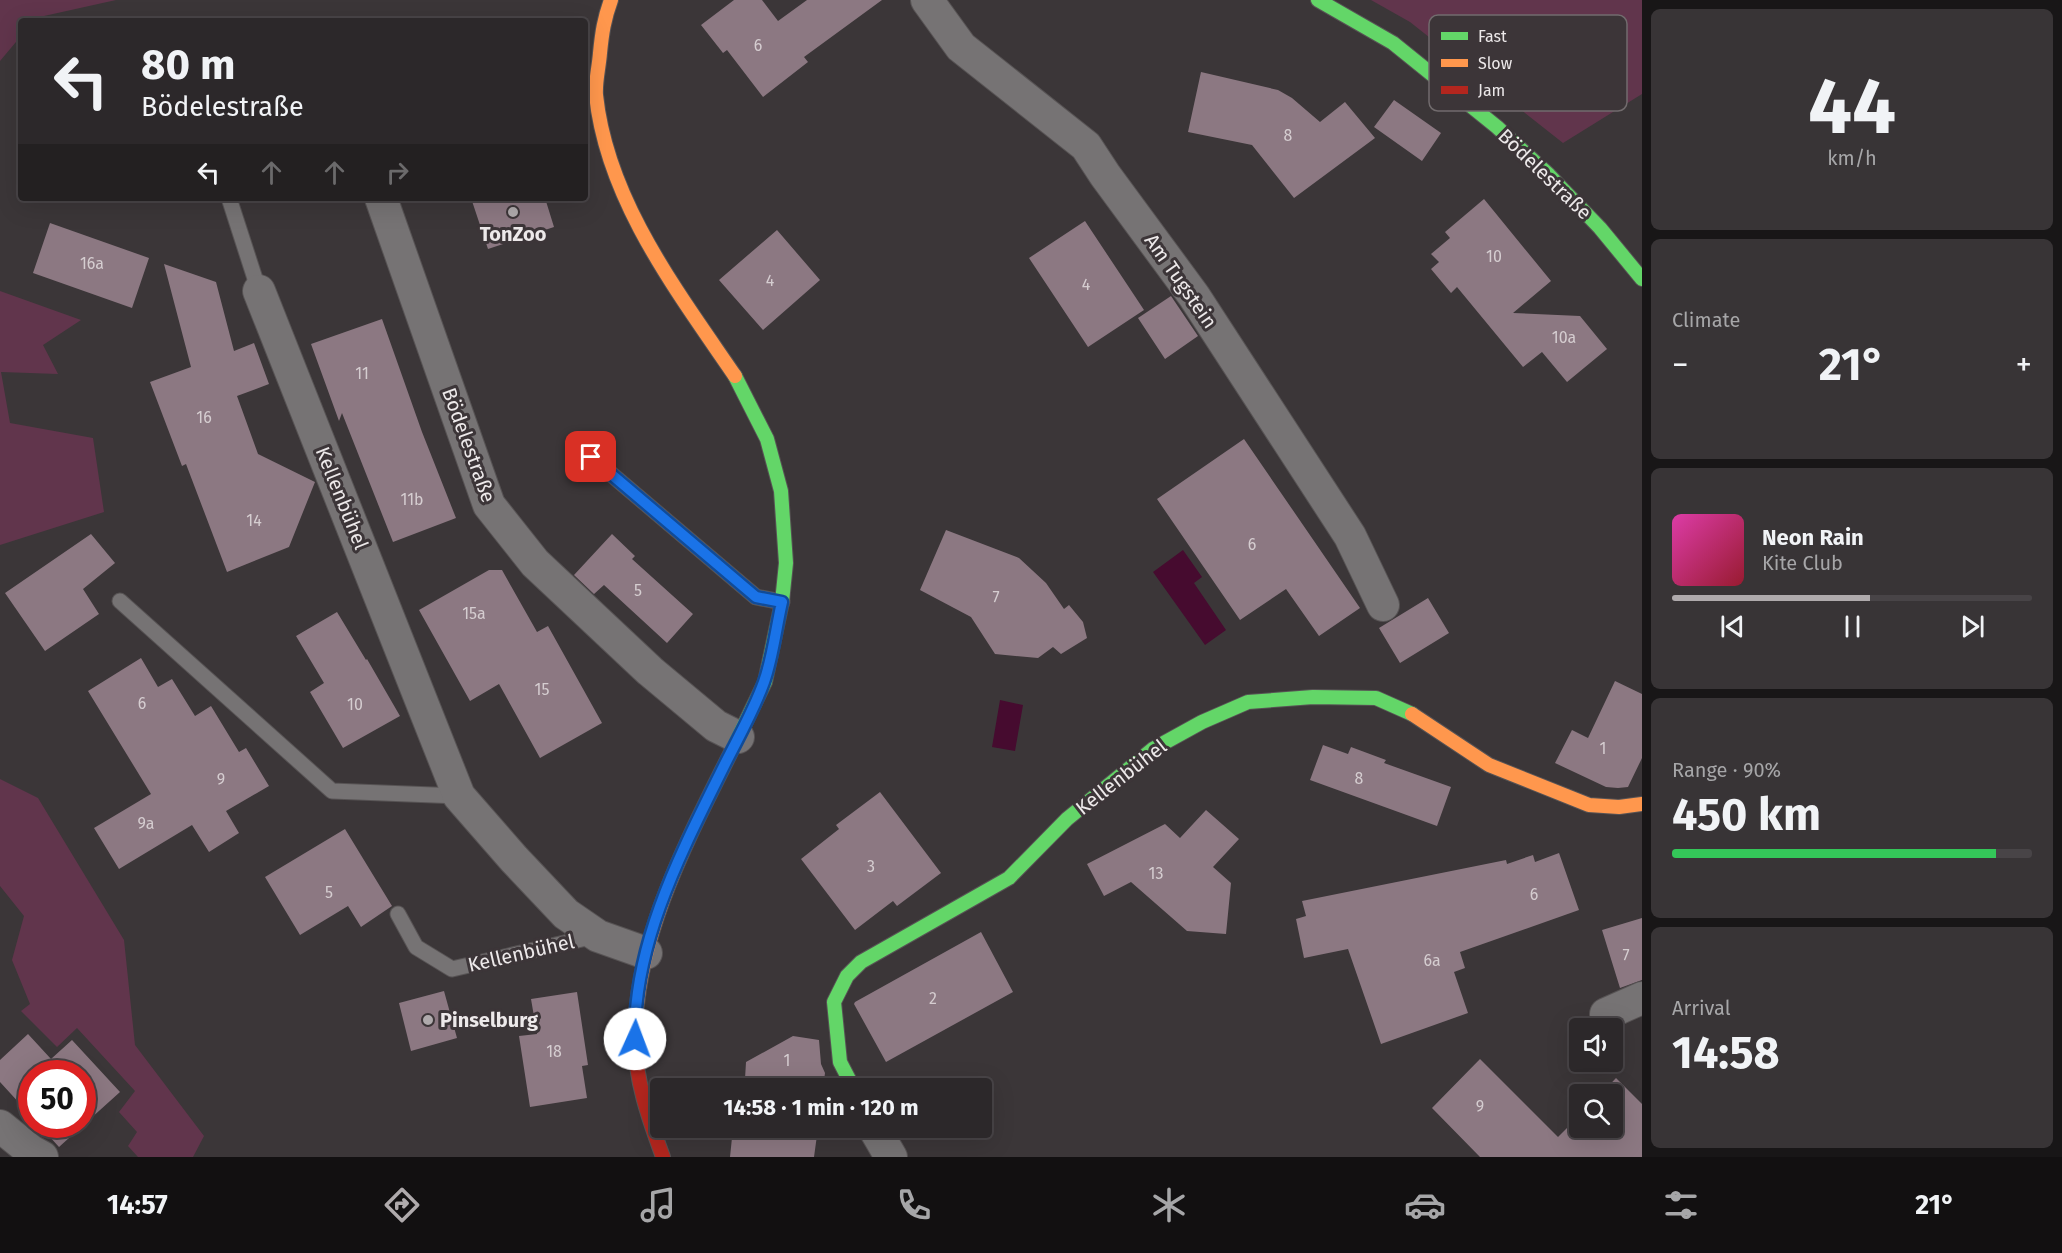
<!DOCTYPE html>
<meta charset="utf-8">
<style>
body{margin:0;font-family:"Fira Sans",sans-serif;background:#383436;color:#f1f3f6;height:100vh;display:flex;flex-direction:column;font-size:22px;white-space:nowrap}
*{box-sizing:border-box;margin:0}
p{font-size:20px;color:#a6a6a8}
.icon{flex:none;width:33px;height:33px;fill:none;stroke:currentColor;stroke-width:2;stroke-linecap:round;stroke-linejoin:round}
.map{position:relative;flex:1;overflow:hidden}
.panel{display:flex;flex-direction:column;gap:9px;padding:9px;background:#181617;width:420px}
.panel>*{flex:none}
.guide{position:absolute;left:18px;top:18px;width:570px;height:183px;border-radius:6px;box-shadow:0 6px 24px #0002,0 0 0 2px #484447;background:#2c282a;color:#f1f3f6;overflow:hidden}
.buttons{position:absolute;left:1569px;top:1018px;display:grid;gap:12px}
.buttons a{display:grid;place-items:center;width:54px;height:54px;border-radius:6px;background:#2c282a;box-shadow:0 6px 24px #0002,0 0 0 2px #484447;font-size:30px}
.speed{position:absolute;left:18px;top:1060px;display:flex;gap:12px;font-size:30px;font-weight:700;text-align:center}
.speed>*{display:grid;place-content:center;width:78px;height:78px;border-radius:50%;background:#2c282a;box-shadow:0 6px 24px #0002,0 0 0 2px #484447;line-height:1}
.speed .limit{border:9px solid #d22;background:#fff;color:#111}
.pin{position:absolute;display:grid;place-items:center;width:51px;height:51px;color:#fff;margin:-26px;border-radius:12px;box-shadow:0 3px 9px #0006}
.me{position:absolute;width:66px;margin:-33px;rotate:2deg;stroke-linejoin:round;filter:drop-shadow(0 0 4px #0008)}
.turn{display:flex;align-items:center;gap:21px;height:126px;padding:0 24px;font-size:27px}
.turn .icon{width:78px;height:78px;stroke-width:2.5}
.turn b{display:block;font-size:42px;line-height:51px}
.lanes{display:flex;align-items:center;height:57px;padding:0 24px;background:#0003;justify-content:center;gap:30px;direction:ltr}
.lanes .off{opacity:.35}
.big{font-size:45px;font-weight:700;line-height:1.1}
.panel .widget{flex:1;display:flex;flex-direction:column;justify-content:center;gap:9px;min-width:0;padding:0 21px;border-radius:9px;background:#383436}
.panel .dial{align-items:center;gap:0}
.dial b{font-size:78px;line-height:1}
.song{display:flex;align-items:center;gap:18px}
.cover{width:72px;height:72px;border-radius:9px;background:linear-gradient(135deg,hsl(320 70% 55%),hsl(350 70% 35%))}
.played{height:6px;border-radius:3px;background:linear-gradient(90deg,#afaaac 55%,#484447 55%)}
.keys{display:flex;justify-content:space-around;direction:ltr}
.heat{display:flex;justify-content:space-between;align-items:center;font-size:33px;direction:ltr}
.charge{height:9px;border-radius:4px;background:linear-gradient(90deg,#34c759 90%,#484447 0)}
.trip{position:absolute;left:650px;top:1078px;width:342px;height:60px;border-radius:6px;background:#2c282a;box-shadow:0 6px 24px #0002,0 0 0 2px #484447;font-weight:700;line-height:60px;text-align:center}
.tab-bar{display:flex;height:96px;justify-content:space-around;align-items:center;background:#121011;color:#a6a6a8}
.tab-bar .icon{width:42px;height:42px}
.tab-bar .active{color:#afaaac}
.tab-bar b{font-size:27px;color:#f1f3f6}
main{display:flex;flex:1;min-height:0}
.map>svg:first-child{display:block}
.green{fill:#61354c}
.water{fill:#460b2f}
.building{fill:#8c7882}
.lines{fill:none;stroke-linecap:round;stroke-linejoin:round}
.lane-casing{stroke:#575354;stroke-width:17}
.street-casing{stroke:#575354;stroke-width:34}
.fast-casing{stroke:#575354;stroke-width:16}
.slow-casing{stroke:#575354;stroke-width:16}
.jam-casing{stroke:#575354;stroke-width:16}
.lane{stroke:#767374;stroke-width:15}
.street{stroke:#767374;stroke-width:32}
.fast{stroke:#63d668;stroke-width:14}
.slow{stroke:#ff974d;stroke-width:14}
.jam{stroke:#b3261e;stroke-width:14}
.route-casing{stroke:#114b97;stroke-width:15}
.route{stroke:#1a73e8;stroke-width:10}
.poi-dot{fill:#afaaac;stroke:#3c3538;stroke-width:2}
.labels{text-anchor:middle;stroke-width:6;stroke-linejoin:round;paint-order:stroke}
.number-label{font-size:16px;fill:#d5cdd0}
.street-label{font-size:20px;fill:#ede9ea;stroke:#3c3538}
.poi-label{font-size:20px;font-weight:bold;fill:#ede9ea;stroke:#3c3538}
.key{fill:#3c3538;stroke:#716b6d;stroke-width:1.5}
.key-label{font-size:16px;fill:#ede9ea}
</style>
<main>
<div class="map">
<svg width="1642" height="1157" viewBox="0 0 1642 1157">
<rect width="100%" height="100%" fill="#3b3638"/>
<path class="green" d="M0,0H116L35,18L33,21H21V36L0,61Z
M1371,0H1642V94L1563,143L1410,22Z
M0,291L81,320L43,345L58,374L1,372L10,423L93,438L104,512L0,545Z
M0,779L38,798L124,940L135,1045L204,1136L193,1157H138L128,1146L137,1132L119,1112L135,1091L77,1028L57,1047L21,1011L30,1004L12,960L24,916L0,886Z"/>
<path class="water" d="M1183,550L1202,577L1194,583L1226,630L1205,645L1153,572Z
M1000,700L1023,705L1015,751L992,747Z"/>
<path class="building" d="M734,0H762L778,21L807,0H882L804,57L808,62L763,97L727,50L723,53L701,25Z
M1201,72L1278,90L1292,98L1320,122L1345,102L1375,138L1294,198L1252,145L1188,132Z
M1394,100L1441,133L1422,161L1374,127Z
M471,198H545L554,227L488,249Z
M1484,199L1551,281L1513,313L1580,316L1607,349L1567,382L1542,352L1523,367L1457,287L1451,293L1431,269L1439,262L1431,254L1450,238L1445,232Z
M1085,221L1144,310L1088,347L1029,258Z
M50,223L149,258L132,308L33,273Z
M777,230L820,280L763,330L719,280Z
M164,264L216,282L234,351L254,343L269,384L237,396L258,454L315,482L289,547L227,572L186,464L182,466L150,382L191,367Z
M1171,296L1198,336L1165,359L1138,318Z
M382,319L422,432L456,518L393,542L342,413L339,421L311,344Z
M1244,439L1360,608L1319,636L1286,589L1240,620L1157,499Z
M946,530L1019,558L1046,583L1064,609L1069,605L1083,622L1087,638L1061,654L1053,647L1038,658L995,654L971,617L920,590Z
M91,534L115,563L83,589L99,614L45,651L5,593Z
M612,534L635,556L632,559L693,614L667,643L604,585L594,594L574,575Z
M489,570H502L537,632L548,626L602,723L540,758L499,684L470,701L419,610Z
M1428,598L1449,633L1400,663L1379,628Z
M337,612L366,660L367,659L400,716L343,748L310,692L324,683L296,636Z
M141,658L158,687L172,679L195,716L211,706L239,752L246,748L269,786L226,811L239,833L209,852L192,825L119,869L94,828L151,794L88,691Z
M1615,681L1642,694V758L1628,787L1618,788L1606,787L1555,763L1572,730L1588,738Z
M1323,745L1348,754L1351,747L1386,760L1384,763L1451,787L1437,826L1310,780Z
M880,792L941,873L897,906L893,901L855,930L801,859L839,829L836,825Z
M1206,810L1239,839L1213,867L1231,883L1226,934L1187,931L1131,882L1104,896L1087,864L1165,824L1180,838Z
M345,829L392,906L361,927L348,906L300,935L265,877Z
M1559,853L1579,910L1460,952L1465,968L1454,972L1468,1013L1381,1044L1348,949L1304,958L1296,919L1306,916L1302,901L1506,860L1507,864L1533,855L1535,862Z
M1642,918V980L1620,988L1602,930Z
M981,932L1013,992L886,1062L854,1004L855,1002Z
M444,991L457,1038L411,1051L399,1003Z
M577,992L588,1065L582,1066L587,1098L530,1107L519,1036L537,1034L531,999Z
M28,1034L51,1059L72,1040L120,1092L59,1147L39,1125H82V1074H32V1117L0,1082V1060Z
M793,1036L819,1040L821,1064L825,1073L823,1089H739L740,1079H745L746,1062Z
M1480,1059L1558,1137L1580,1115V1128H1612V1095H1600L1616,1078L1642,1104V1157H1480L1432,1108Z
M733,1128H818L814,1157H730Z"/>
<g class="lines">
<defs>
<path id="lane" d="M229,198L259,291
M591,457L756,597L782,602
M120,601L332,791L459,796
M398,914L416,947L452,969L595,936"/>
<path id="street" d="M927,0L961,47L1086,146L1105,175L1194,296L1350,536L1383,605
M381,198L489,505L535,563L650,671L716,726L738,737
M259,291L459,796L514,859L566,914L598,936L646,953
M1606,1014L1642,998
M0,1126L31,1151L42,1157
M874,1128L891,1157"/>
<path id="fast" d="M1318,0L1393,43L1497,127L1549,175L1600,228L1642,279
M734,746L765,682L782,602L786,563L781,491L767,439L735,376
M854,1089L840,1062L834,1002L847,976L861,962L1009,878L1067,819L1153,749L1202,722L1248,702L1313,697L1376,698L1412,714"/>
<path id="slow" d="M611,0C604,19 602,33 600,53C599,67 595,82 596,95C607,200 677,291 735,376
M1412,714L1489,765L1589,805L1619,807L1642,804
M635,1039C635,935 689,837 734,746"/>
<path id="jam" d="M635,1039C635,1080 649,1119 663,1157"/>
</defs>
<use href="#lane" class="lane-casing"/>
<use href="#street" class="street-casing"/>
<use href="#fast" class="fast-casing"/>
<use href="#slow" class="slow-casing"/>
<use href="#jam" class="jam-casing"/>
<use href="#lane" class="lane"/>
<use href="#street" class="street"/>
<use href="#fast" class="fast"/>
<use href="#slow" class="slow"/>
<use href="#jam" class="jam"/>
</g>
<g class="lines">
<defs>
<path id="route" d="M591,457L756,597L782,602C776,628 773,657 764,682C754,710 738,738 725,764C683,849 633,942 635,1039"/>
</defs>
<use href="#route" class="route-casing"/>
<use href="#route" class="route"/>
</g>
<g class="poi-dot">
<circle cx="513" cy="212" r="6"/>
<circle cx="428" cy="1020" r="6"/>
</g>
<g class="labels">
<g class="number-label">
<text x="758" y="51">6</text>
<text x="1288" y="141">8</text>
<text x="1494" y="262">10</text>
<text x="92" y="269">16a</text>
<text x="770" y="286">4</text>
<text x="1086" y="290">4</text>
<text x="1564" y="343">10a</text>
<text x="362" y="379">11</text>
<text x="204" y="423">16</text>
<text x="412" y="505">11b</text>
<text x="254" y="526">14</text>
<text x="1252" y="550">6</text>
<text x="638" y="596">5</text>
<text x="996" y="603">7</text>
<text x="474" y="619">15a</text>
<text x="542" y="695">15</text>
<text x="142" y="709">6</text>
<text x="355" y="710">10</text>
<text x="1603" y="754">1</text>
<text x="1359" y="784">8</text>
<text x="221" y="785">9</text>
<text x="146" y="829">9a</text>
<text x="871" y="872">3</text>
<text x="1156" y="879">13</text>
<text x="329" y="898">5</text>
<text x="1534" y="900">6</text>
<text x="1626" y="961">7</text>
<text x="1432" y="966">6a</text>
<text x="933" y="1004">2</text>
<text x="554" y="1057">18</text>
<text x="787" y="1066">1</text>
<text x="1480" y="1112">9</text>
</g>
<g class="street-label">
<text transform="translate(1545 174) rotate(44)" y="7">Bödelestraße</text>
<text transform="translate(1181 281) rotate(55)" y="7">Am Tugstein</text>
<text transform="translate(469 445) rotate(70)" y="7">Bödelestraße</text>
<text transform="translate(342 498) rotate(68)" y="7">Kellenbühel</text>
<text transform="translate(1121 777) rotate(-38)" y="7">Kellenbühel</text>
<text transform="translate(521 953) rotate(-13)" y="7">Kellenbühel</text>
</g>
<g class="poi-label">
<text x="513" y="241">TonZoo</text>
<text x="440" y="1027" text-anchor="start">Pinselburg</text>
</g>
</g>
<rect x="1429" y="15" width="198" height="96" rx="9" class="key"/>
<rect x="1441" y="32" width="27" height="8" fill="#63d668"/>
<rect x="1441" y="59" width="27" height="8" fill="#ff974d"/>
<rect x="1441" y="86" width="27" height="8" fill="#b3261e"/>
<g class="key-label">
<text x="1478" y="42">Fast</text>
<text x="1478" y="69">Slow</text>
<text x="1478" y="96">Jam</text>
</g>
</svg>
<div class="buttons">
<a><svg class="icon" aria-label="sound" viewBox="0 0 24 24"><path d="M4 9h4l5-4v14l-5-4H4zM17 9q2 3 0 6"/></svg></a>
<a><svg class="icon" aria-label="search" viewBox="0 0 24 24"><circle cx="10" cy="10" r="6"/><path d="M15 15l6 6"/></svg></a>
</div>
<div class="speed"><div class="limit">50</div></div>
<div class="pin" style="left:591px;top:457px;background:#d93025"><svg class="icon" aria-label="arrive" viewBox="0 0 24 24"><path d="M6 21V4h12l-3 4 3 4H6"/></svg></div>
<svg class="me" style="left:635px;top:1039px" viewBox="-20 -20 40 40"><circle r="19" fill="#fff"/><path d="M0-13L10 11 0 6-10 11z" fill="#1a73e8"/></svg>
<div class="trip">14:58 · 1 min · 120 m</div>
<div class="guide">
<div class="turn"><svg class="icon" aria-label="left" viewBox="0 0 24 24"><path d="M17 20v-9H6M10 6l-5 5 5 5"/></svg><div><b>80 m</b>Bödelestraße</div></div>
<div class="lanes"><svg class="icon" aria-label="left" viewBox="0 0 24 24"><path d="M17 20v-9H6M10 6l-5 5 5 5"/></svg><svg class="icon off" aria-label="ahead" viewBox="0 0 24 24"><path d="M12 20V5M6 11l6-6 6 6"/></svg><svg class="icon off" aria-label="ahead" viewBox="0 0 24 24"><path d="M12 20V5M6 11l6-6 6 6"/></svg><svg class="icon off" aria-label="right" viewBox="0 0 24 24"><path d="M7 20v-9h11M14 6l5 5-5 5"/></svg></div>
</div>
</div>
<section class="panel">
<div class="widget dial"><b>44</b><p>km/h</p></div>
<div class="widget"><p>Climate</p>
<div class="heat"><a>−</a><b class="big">21°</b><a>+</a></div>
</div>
<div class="widget">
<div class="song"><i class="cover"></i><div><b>Neon Rain</b><p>Kite Club</p></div></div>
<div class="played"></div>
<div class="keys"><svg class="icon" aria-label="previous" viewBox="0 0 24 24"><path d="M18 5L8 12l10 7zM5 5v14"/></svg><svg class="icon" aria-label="pause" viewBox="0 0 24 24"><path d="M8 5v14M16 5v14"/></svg><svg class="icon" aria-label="next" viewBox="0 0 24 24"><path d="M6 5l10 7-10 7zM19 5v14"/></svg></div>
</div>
<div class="widget"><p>Range · 90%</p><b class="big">450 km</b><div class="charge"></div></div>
<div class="widget"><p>Arrival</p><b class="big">14:58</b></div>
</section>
</main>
<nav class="tab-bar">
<b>14:57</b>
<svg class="icon active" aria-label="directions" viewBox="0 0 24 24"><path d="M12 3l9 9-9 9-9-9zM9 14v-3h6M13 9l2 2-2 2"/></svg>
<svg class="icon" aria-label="music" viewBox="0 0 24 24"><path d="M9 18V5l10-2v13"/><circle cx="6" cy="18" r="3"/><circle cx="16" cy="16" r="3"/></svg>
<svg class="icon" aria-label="phone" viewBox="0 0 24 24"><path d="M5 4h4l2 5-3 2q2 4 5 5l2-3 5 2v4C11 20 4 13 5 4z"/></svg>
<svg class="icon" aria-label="climate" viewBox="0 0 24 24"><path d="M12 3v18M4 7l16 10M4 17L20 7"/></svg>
<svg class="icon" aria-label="car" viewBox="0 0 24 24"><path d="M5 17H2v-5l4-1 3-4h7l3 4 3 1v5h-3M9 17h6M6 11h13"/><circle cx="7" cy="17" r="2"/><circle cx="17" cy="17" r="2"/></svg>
<svg class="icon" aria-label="filters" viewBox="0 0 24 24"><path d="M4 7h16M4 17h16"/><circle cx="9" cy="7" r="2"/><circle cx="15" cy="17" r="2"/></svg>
<b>21°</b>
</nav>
